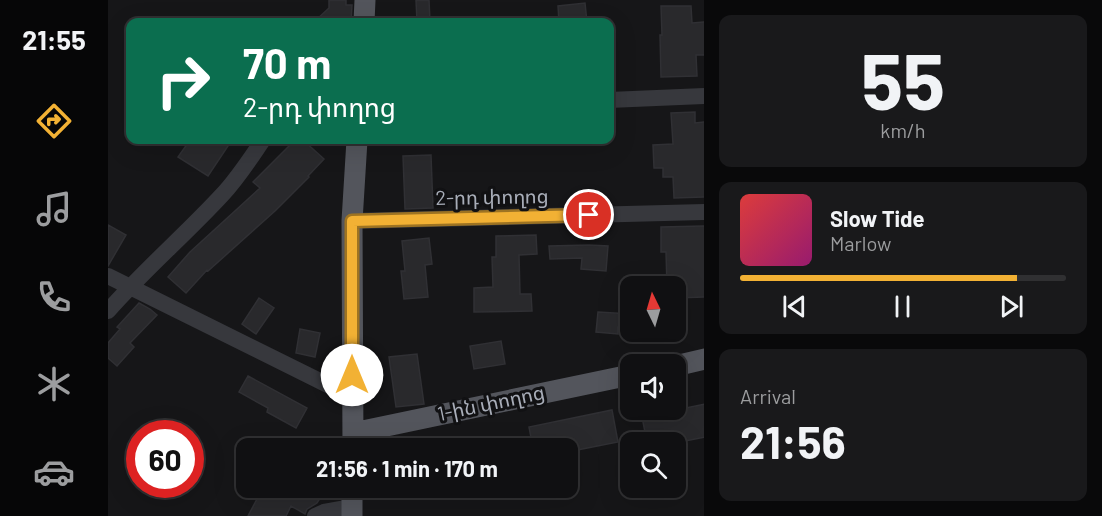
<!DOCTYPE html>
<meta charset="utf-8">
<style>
body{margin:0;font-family:Barlow,"Noto Sans Armenian",sans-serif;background:#19191b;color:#f1f3f6;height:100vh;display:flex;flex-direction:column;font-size:22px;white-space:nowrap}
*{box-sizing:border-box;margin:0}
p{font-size:20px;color:#9c9d9f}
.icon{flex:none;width:33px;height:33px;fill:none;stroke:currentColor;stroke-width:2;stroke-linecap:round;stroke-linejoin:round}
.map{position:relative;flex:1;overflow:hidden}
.panel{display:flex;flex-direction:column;gap:15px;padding:15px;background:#09090a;width:398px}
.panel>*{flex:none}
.hud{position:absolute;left:18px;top:18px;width:488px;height:126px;border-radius:12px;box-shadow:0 6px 24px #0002,0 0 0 2px #303032;background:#0b6e4f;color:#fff;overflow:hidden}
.needle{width:39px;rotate:355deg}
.fabs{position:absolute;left:512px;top:276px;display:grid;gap:12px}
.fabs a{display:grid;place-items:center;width:66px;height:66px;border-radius:12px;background:#101012;box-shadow:0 6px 24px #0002,0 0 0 2px #303032;font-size:30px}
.speed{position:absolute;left:18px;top:420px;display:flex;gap:12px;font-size:30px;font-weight:700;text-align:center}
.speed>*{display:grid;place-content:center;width:78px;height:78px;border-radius:50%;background:#101012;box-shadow:0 6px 24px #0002,0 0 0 2px #303032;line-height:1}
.speed .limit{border:9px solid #d22;background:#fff;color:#111}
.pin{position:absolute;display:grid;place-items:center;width:51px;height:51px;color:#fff;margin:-26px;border:3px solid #fff;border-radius:50%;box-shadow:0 2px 6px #0007}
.me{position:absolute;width:66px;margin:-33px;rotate:0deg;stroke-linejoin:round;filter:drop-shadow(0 0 4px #0008)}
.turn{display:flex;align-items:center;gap:21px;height:126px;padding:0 18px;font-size:27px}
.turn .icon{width:78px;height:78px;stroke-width:2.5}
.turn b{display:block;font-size:42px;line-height:51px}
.big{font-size:45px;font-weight:700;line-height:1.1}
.panel .card{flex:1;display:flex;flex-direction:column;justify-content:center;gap:9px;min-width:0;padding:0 21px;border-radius:12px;background:#19191b}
.panel .dial{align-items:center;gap:0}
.dial b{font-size:78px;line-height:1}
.song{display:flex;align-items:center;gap:18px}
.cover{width:72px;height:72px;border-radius:9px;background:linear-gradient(135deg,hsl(0 70% 55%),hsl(320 70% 35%))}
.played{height:6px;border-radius:3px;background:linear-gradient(90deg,#f2b134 85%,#303032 85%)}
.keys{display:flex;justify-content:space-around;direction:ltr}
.trip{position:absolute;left:128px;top:438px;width:342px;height:60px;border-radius:12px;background:#101012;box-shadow:0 6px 24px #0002,0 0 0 2px #303032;font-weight:700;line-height:60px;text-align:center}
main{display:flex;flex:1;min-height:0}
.tab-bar{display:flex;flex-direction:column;width:108px;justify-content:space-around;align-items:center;background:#060607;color:#9c9d9f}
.tab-bar .icon{width:42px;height:42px}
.tab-bar .active{color:#f2b134}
.tab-bar b{font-size:27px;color:#f1f3f6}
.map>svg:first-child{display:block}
.building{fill:#29292c;stroke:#303034;stroke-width:1.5}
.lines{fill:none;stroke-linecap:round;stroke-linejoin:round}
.minor{stroke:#37383d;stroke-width:16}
.major{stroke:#53555c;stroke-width:21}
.route-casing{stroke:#9d7322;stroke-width:15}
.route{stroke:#f2b134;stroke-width:10}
.labels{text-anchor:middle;stroke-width:6;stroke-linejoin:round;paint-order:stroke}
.street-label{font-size:20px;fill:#a8adb8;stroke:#111113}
</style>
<main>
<nav class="tab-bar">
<b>21:55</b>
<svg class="icon active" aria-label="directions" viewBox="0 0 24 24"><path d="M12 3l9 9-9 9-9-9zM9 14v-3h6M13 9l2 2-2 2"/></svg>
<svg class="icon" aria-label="music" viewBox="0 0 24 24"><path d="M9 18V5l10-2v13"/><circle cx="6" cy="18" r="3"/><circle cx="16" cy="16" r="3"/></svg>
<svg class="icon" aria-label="phone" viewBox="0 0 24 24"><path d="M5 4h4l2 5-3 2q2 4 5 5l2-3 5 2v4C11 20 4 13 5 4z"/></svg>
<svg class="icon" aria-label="climate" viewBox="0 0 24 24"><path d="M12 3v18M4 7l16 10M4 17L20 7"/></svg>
<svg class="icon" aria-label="car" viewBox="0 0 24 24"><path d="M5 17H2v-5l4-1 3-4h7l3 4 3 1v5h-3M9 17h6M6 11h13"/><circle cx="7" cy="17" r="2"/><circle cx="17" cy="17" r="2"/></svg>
</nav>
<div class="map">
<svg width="597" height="516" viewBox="0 0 597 516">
<rect width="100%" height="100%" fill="#161618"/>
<path class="building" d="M221,0H238V5H244L243,22H206L221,8Z
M308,0H321L322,22H309Z
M477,3L479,22H451L450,6Z
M553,6H583L584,23L597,22V55H588L589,76L553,77L552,35H554Z
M587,112V123L597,122V197L566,198L565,177H555V168H546L545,145L565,144L563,113Z
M82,140H124L100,176L70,157Z
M187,140H195L216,159L200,176L201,177L167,211L100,271L99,270L78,293L60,277L82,252L152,188L145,182Z
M323,155L325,208L297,209L295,156Z
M0,225L18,235L0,266Z
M597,226V297L567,298V286H559L558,252H553V227Z
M428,235L429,254L411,255L412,294H423L424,311L366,312V288L385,287L384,257H388V236Z
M321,238L324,264L317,265L320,297L296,299L293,271H297L294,241Z
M481,245L500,246L498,271L473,269L474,258L442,259L441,246Z
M151,298L166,308L148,334L134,324Z
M31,303L42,309L49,315L22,343L26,347L9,366L0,358V343L12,329L9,327Z
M490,312L522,314V328L510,327V334L488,332Z
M192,329L212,333L207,357L188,353Z
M393,341L397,364L366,369L362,346Z
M309,354L316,404L288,407L281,357Z
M140,376L199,408L188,428L159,412L160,408L131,392Z
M597,404V437L572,442H539L534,417Z
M504,410L510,442L459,452V448H425L421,427Z
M153,488H208L216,492L209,503L199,509L197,514L183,506L178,516H140L150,497L149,496Z"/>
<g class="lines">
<path class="minor" d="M501,100L597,96
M244,221L597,212
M0,276L244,397
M0,311C36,270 77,235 114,195C130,178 142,159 155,140
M207,516L216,512L244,507"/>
<path class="major" d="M256,22L257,0
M567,366L597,359
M245,433L522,375
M245,448L244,221L249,140
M244,516V488"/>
</g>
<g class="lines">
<defs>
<path id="route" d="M244,375V221L481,215"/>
</defs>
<use href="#route" class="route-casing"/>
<use href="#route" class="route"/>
</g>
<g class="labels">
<g class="street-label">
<text transform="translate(384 197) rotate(-1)" y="7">2-րդ փողոց</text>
<text transform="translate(383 403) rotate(-12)" y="7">1-ին փողոց</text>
</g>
</g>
</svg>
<div class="fabs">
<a><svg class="needle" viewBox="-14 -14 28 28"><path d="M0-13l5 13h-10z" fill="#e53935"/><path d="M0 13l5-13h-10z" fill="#9c9d9f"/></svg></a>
<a><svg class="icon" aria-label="sound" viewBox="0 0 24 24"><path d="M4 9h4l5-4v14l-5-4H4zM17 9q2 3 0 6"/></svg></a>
<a><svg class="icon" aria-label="search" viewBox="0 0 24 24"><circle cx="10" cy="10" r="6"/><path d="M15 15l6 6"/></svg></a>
</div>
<div class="speed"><div class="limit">60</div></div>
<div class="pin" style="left:481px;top:215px;background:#d93025"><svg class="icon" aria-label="arrive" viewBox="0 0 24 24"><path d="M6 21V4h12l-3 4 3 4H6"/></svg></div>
<svg class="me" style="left:244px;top:375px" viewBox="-20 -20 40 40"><circle r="19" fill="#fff"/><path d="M0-13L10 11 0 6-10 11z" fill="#f2b134"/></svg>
<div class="trip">21:56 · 1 min · 170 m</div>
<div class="hud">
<div class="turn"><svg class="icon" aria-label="right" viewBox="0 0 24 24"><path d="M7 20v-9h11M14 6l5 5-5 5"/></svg><div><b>70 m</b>2-րդ փողոց</div></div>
</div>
</div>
<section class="panel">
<div class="card dial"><b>55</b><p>km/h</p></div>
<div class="card">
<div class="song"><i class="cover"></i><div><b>Slow Tide</b><p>Marlow</p></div></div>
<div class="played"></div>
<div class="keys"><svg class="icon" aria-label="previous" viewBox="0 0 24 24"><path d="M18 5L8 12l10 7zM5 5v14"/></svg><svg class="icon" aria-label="pause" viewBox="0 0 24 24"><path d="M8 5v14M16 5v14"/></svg><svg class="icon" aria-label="next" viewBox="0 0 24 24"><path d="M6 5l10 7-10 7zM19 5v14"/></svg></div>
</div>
<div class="card"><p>Arrival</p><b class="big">21:56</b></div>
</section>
</main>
